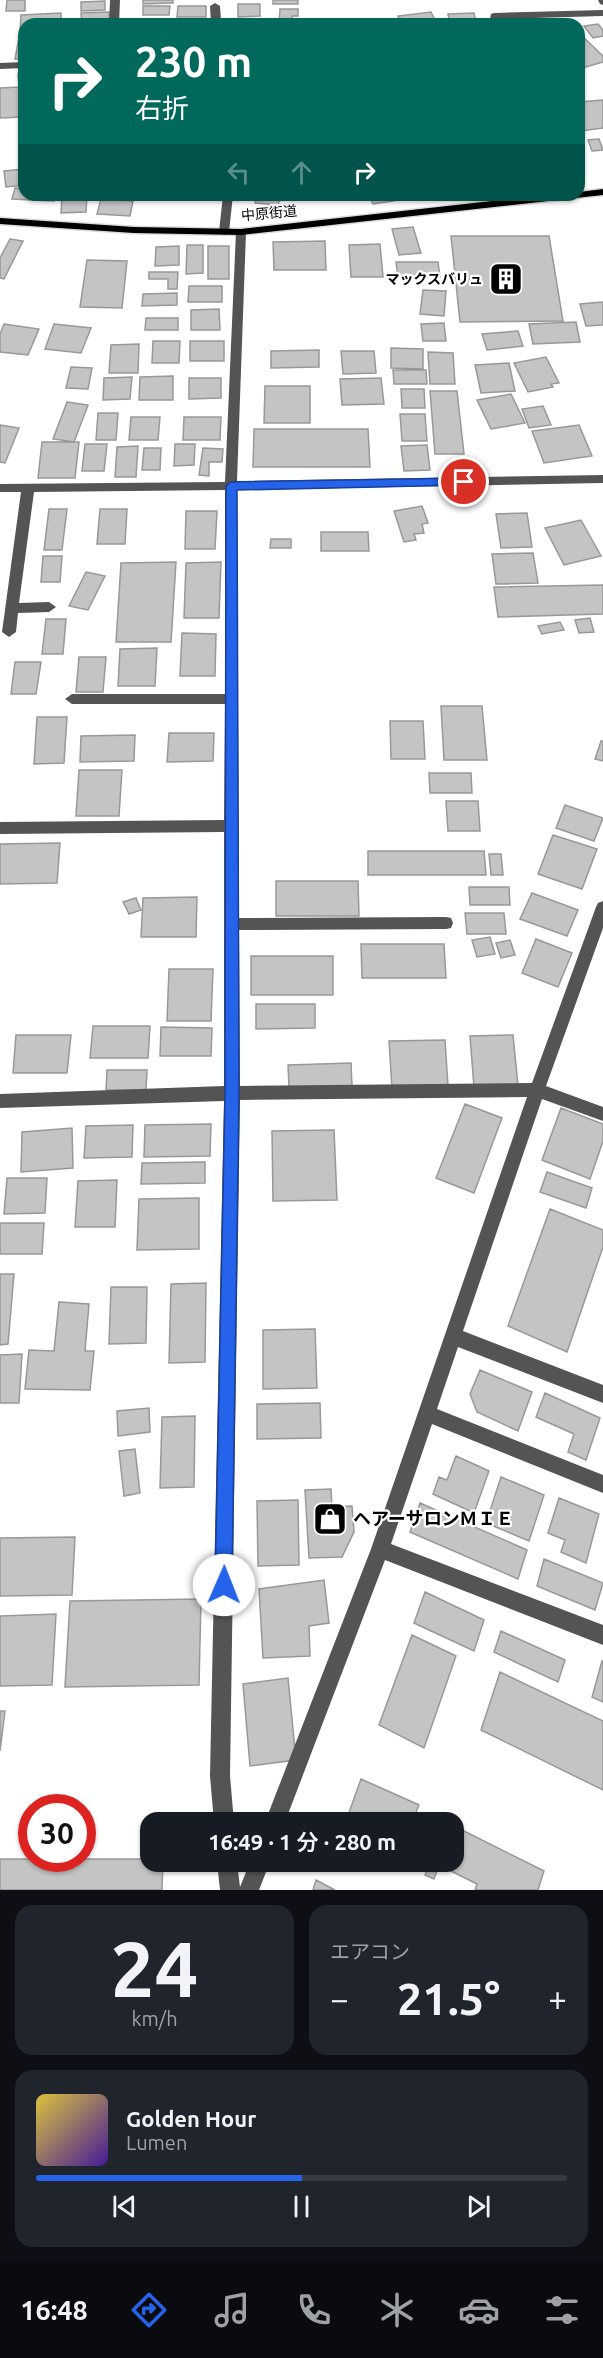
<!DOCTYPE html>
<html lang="ja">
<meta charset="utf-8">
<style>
body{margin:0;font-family:Ubuntu,"Noto Sans JP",sans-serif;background:#20242c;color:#f1f3f6;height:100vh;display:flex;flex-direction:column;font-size:22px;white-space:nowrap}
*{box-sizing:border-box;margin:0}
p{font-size:20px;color:#9ea1a6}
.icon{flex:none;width:33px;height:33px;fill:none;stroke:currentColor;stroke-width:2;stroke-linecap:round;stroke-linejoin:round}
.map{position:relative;height:1890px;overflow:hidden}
.details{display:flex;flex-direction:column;gap:15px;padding:15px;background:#0d0f14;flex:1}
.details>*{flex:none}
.top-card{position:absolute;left:18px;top:18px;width:567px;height:183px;border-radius:18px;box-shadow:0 2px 4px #0004;background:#00695c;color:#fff;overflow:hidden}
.speed{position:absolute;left:18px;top:1794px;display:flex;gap:12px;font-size:30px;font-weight:700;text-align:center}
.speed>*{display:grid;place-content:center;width:78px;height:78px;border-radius:50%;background:#171b24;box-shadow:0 2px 4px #0004;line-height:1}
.speed .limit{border:9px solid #d22;background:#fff;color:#111}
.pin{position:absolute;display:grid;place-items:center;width:51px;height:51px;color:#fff;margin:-26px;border:3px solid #fff;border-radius:50%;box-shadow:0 2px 6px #0007}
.me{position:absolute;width:66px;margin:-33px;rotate:1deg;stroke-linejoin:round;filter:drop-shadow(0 0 4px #0008)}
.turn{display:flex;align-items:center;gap:21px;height:126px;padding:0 18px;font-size:27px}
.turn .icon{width:78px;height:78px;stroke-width:2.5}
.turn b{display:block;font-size:42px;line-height:51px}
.lanes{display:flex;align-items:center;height:57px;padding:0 18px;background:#0003;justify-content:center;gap:30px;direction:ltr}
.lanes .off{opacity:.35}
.big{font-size:45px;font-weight:600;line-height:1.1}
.details .widget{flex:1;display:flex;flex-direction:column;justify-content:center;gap:9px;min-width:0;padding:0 21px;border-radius:18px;background:#20242c}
.details .dial{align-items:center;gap:0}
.dial b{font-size:78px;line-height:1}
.song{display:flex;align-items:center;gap:18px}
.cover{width:72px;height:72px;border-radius:9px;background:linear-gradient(135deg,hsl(50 70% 55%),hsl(260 70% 35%))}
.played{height:6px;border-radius:3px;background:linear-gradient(90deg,#2563eb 50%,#363941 50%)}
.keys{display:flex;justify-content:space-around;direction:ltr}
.heat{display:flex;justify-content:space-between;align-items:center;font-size:33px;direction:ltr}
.details .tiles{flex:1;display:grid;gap:15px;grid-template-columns:1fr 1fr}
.widget:last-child{grid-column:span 2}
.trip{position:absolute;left:140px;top:1812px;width:324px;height:60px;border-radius:18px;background:#171b24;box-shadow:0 2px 4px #0004;font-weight:600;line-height:60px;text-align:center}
.tabs{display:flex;height:96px;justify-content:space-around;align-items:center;background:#090b0e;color:#9ea1a6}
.tabs .icon{width:42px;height:42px}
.tabs .selected{color:#2563eb}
.tabs b{font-size:27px;color:#f1f3f6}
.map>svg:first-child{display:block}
.building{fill:#c4c4c4;stroke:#989898;stroke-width:1.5}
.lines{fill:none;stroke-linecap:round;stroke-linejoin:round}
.major-casing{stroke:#dbdbdb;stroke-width:3}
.minor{fill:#545454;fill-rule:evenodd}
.major{fill:#000;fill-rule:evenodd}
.route{fill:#2563eb;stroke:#184099;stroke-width:1.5}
.labels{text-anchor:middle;stroke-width:4.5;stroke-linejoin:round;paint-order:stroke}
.far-street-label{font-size:14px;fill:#000;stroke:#fff}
.far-poi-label{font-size:14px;font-weight:bold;fill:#000;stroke:#fff;text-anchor:end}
.near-poi-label{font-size:18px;font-weight:bold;fill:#000;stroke:#fff;text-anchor:start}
</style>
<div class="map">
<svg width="603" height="1890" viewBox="0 0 603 1890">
<rect width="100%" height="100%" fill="#fff"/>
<path class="building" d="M7,0H25V11H6Z
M143,0H173V3L143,4Z
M273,0H298V4H273Z
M105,1V10L81,11V2Z
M238,4H260V16L238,17Z
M143,6H170L169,15H143Z
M178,6H206V17H177Z
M280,9H298V16H292V24H279Z
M109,12V24H82L81,13Z
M431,12L437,24H402L398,16Z
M61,13V24H24V31H20L21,15Z
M474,13L476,24H450L448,14Z
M142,20H172V24H141Z
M598,24L603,30V36L593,38L584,26Z
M579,33L603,56V62L579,69Z
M19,38H24V59H15Z
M18,74H24L22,117L0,118V88L19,87Z
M603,100V128L581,131L579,102Z
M599,139L603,150L592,151L588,140Z
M24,169V185L6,187L4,171Z
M15,188L24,189V195H55L54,201L12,199Z
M62,195H87L86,212L61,213Z
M257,195H281L278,205L255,203Z
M369,195H392L394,201L373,204Z
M419,195H447L448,197L421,200Z
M101,199L133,201L130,216L97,214Z
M413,227L421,253L399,255L392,229Z
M451,236H549L563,321L460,322Z
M10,239L23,241L4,279L0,278V258Z
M325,241L326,270H274L273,242Z
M380,244L383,277H351L349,245Z
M187,245H203V273L186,274Z
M179,246V265L155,266L156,247Z
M208,246H229V279H208Z
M87,260L127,261L122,308L80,307Z
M396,262H438L440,277H398Z
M149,272H178L177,289H168V279H149Z
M189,286H222V302H188Z
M423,290L446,291L444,316L420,314Z
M177,293V305L142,306L143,294Z
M603,302V325L586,326L580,304Z
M219,309L220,330H191V310Z
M146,318H178V330H145Z
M576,322L580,342L533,344L529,324Z
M444,323L446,341H423L421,324Z
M4,324L39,329L28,355L0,352V334Z
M54,324L91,328L81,353L45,349Z
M518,331L523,346L487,350L482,334Z
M153,341H180L179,363H152Z
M190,341H224V361H190Z
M139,344L138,373H109L111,345Z
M391,348L423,349V369L391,368Z
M319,350V367L271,368V351Z
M341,351H374L376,373L343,374Z
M428,352L453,353L455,384H430Z
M546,357L559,383L551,384L553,387L528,392L514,363Z
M509,363L515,391L481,393L475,365Z
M71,367L92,368L88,389L66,388Z
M393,370H426L427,384H394Z
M173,376V400H139L140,377Z
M132,377L130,399L103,400L104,378Z
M189,378H221V398L189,399Z
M381,378L384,404L342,405L340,379Z
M265,386H310V423H264Z
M401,389H424L425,408H402Z
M430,391H457L464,454H435Z
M511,394L525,423L491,429L477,400Z
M67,402L88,405L74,442L53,439Z
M543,406L551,425L529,428L522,409Z
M98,413H118L116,440H96Z
M400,414H425L427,441H402Z
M131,417H160L158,440H129Z
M184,417H221L220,440H183Z
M0,425L19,428L5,463L0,462Z
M579,425L592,456L544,463L532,431Z
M254,429H368L370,467H253Z
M42,442H79L75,478H38Z
M85,444H107L104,471H82Z
M175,444H195L194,465L174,466Z
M427,445L430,470L404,471L401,446Z
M138,446L136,477H115L117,447Z
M144,448H161L160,470H142Z
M203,448L223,449L222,462H209V476L199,475Z
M422,506L428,523L422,524L424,533L414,534L416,540L404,542L394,511Z
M49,509H67L62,550H44Z
M100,509H127L125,544H97Z
M186,511H217L215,549H185Z
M527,513L532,547L501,548L496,514Z
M581,520L601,556L564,565L545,528Z
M321,532H368L369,551H321Z
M271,539H291V548H270Z
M533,553L538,583L496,584L492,554Z
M43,556H62L60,582H41Z
M176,562L171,642H116L121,563Z
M221,562L219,618H184L186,563Z
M86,572L105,576L88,610L69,606Z
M603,585V614L498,617L494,587Z
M590,618L594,632L579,633L575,620Z
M46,619H66L63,654H42Z
M560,622L564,630L542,634L538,626Z
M182,633L216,634L215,676H180Z
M157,648L155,686H118L120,649Z
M79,657H106L103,692H76Z
M15,662H41L36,694H11Z
M441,706H482L487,760H444Z
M37,717H67L64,763L34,764Z
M390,721H423L425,759H391Z
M169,733H214L213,761L167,762Z
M135,735L134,761L80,762L81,736Z
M601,741H603V761L595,759Z
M79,770H122L119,816H76Z
M429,773H471L472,793H430Z
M446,801H478L480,831H448Z
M565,805L603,818L594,841L556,828Z
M553,835L597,849L582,889L538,874Z
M60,843L57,883L0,884V844Z
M368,851H484L486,875H368Z
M489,854H501L503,875H491Z
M276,881H358L359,916H276Z
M469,887H509L510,905H470Z
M532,893L578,910L567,936L520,919Z
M197,897L196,937H141L143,898Z
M136,898L141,910L129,914L123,902Z
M465,913H504L506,934H467Z
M490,937L495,954L477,957L472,940Z
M536,939L572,953L558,987L522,973Z
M510,940L515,955L501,958L496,943Z
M361,944H444L446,978H362Z
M251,956H333V995H251Z
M169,969H213L211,1021H167Z
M256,1004H315V1028L256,1029Z
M93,1026H150L148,1058H90Z
M161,1027L212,1028L211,1056H160Z
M16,1035H71L67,1073H13Z
M513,1035L518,1086L474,1087L470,1036Z
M445,1040L448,1086L392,1088L389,1041Z
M351,1063L352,1086L289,1087L288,1065Z
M107,1070H147L146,1090H106Z
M465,1104L502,1118L474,1193L436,1178Z
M561,1108L603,1124V1141L590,1179L542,1160Z
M211,1124L210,1156L144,1157L145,1125Z
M133,1125L132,1157L84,1158L86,1126Z
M72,1128L73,1168L21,1172L22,1132Z
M334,1130L337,1200L273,1201L272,1131Z
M205,1162V1183L141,1184L142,1163Z
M547,1172L592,1188L586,1208L540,1192Z
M7,1178H47L45,1213L4,1214Z
M117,1180L115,1227H75L78,1181Z
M199,1198V1249L137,1250L139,1199Z
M550,1209L603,1230V1247L567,1352L508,1326Z
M0,1223H44L42,1254H0Z
M0,1274H14L8,1344L0,1345Z
M206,1283L205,1362L169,1363L171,1284Z
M111,1287H147L146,1343L109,1344Z
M59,1302L89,1304L85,1351H94L90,1390L25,1389L29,1350L54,1351Z
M315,1329L317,1388L263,1389V1330Z
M22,1354L19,1403H0V1355Z
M480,1370L532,1392L518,1431L477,1412L470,1394Z
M545,1393L600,1418L586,1460L568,1452L574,1434L536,1417Z
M320,1403L321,1438L257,1439V1404Z
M149,1408L150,1432L118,1436L117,1411Z
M195,1416L194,1487L160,1488L162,1417Z
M135,1449L140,1493L124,1496L119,1451Z
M456,1456L489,1471L474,1513L433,1494L439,1477L447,1480Z
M501,1477L544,1495L529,1541L486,1523Z
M331,1489L332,1507L352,1506L354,1532L342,1557L309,1558L305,1490Z
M559,1498L599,1514L586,1563L561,1552L565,1540L548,1533Z
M298,1500L299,1565L258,1566L257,1501Z
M420,1503L527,1550L518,1579L410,1532Z
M75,1537L72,1595L0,1596V1538Z
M544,1559L603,1583L595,1610L537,1586Z
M324,1580L329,1623L309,1626L310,1656L263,1658L259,1589Z
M425,1592L484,1620L474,1651L414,1623Z
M201,1599L199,1685L65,1687L70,1601Z
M56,1614L52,1685L0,1686V1616Z
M501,1631L565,1660L558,1682L494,1652Z
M412,1635L456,1656L424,1748L379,1725Z
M602,1661L603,1662V1702L592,1697Z
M500,1672L603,1721V1790L481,1730Z
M288,1678L296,1760L250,1766L243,1684Z
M0,1711H5L0,1751Z
M361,1779L419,1805L412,1822H356L347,1818Z
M462,1830L544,1871L538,1890H475L477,1884L449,1870Z
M0,1859H150V1862H163L162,1890H0Z
M430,1862H440L434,1879L425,1875Z
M316,1880L335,1890H313Z"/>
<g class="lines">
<defs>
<path id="major" d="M603,189V195L241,235L134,233L0,224V218L134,227L241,229L546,195H579V192Z"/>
</defs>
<use href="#major" class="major-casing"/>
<path class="minor" d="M110,0H120L119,24H109Z
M598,0H603V5L600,4Z
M215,3L220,6L221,21L240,20L244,24H211L210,6Z
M603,10V16L499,19L496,24H485L490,19L491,14L494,13Z
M24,62V68L0,69V63Z
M223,195H233L229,232L224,235L219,232Z
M241,229L246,232L237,481L603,475V483L237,490L239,918L446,917L451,918L453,923L451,928L446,929L239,930L240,1086L532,1083L596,907L598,903L603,901V928L546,1086L603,1107V1121L542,1099L463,1331L603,1385V1403L458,1347L437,1409L603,1475V1493L432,1424L391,1544L603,1625V1645L385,1560L285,1822H265L371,1549L527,1097L240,1100L230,1776L234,1822H214L210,1776L224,1101L0,1108V1094L224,1086V832L0,834V822L224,820L225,704H72L65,699L72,694H225V490L34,492L19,603L49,602L56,607L49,612L18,613L16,632L9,637L2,632L21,492H0V484L225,482L236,232Z
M217,1862H237L240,1887L250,1862H270L259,1890H220Z"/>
<use href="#major" class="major"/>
</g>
<path class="route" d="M464,478L469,482L464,485L237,490L239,1094L232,1585L230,1591L224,1594L218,1591L215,1585L225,1094L226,486L231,482Z"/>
<defs>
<symbol id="building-square" viewBox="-11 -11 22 22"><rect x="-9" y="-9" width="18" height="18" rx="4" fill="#000" stroke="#fff"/><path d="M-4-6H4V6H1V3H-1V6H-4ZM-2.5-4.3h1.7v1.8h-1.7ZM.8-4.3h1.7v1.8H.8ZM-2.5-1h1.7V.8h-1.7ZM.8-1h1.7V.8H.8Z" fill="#fff"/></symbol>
<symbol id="shop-square" viewBox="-11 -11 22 22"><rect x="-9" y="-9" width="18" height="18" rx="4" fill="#000" stroke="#fff"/><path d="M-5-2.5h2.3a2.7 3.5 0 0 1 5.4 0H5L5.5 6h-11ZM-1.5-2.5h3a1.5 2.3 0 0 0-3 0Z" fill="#fff"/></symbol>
</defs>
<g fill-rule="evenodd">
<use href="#building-square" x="487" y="260" width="38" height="38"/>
<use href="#shop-square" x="311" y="1500" width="38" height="38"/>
</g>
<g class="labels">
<g class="far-street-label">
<text transform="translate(269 213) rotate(-5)" y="5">中原街道</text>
</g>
<g class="far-poi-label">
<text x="483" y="284">マックスバリュ</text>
</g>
<g class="near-poi-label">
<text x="353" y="1525">ヘアーサロンＭＩＥ</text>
</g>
</g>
</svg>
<div class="speed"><div class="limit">30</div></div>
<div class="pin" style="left:464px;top:482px;background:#d93025"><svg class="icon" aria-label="arrive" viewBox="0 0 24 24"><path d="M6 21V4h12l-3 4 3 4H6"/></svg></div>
<svg class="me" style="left:224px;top:1585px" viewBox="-20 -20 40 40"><circle r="19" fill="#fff"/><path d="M0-13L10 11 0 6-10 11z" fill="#2563eb"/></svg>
<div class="trip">16:49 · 1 分 · 280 m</div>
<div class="top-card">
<div class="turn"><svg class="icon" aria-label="right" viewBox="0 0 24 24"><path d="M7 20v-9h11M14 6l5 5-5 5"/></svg><div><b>230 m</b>右折</div></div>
<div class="lanes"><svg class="icon off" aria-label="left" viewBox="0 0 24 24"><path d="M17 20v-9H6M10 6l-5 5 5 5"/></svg><svg class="icon off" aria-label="ahead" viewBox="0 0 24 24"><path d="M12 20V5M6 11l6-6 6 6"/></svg><svg class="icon" aria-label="right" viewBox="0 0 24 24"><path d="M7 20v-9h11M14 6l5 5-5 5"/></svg></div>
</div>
</div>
<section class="details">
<div class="tiles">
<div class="widget dial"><b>24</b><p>km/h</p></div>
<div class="widget"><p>エアコン</p>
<div class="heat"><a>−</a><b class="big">21.5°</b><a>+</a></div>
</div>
<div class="widget">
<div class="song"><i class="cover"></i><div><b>Golden Hour</b><p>Lumen</p></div></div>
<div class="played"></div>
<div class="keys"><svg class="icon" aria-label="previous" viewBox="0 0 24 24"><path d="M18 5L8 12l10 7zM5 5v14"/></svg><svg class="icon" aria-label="pause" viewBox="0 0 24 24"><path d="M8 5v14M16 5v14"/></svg><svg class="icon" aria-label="next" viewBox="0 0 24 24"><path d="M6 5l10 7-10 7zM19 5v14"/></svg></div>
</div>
</div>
</section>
<nav class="tabs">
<b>16:48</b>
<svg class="icon selected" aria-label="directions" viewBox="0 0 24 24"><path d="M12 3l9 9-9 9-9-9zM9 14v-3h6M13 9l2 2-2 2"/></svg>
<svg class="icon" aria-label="music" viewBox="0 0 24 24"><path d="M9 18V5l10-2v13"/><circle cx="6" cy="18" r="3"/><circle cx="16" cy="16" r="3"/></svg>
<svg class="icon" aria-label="phone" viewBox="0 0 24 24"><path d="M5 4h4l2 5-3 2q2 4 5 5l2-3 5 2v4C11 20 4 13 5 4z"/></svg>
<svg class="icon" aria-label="climate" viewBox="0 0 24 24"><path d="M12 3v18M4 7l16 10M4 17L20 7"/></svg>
<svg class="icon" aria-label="car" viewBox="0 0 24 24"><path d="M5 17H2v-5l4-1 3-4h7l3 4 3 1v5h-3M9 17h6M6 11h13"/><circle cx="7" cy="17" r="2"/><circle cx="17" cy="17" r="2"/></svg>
<svg class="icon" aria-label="filters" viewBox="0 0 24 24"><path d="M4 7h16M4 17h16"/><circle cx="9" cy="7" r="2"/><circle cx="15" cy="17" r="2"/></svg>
</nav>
